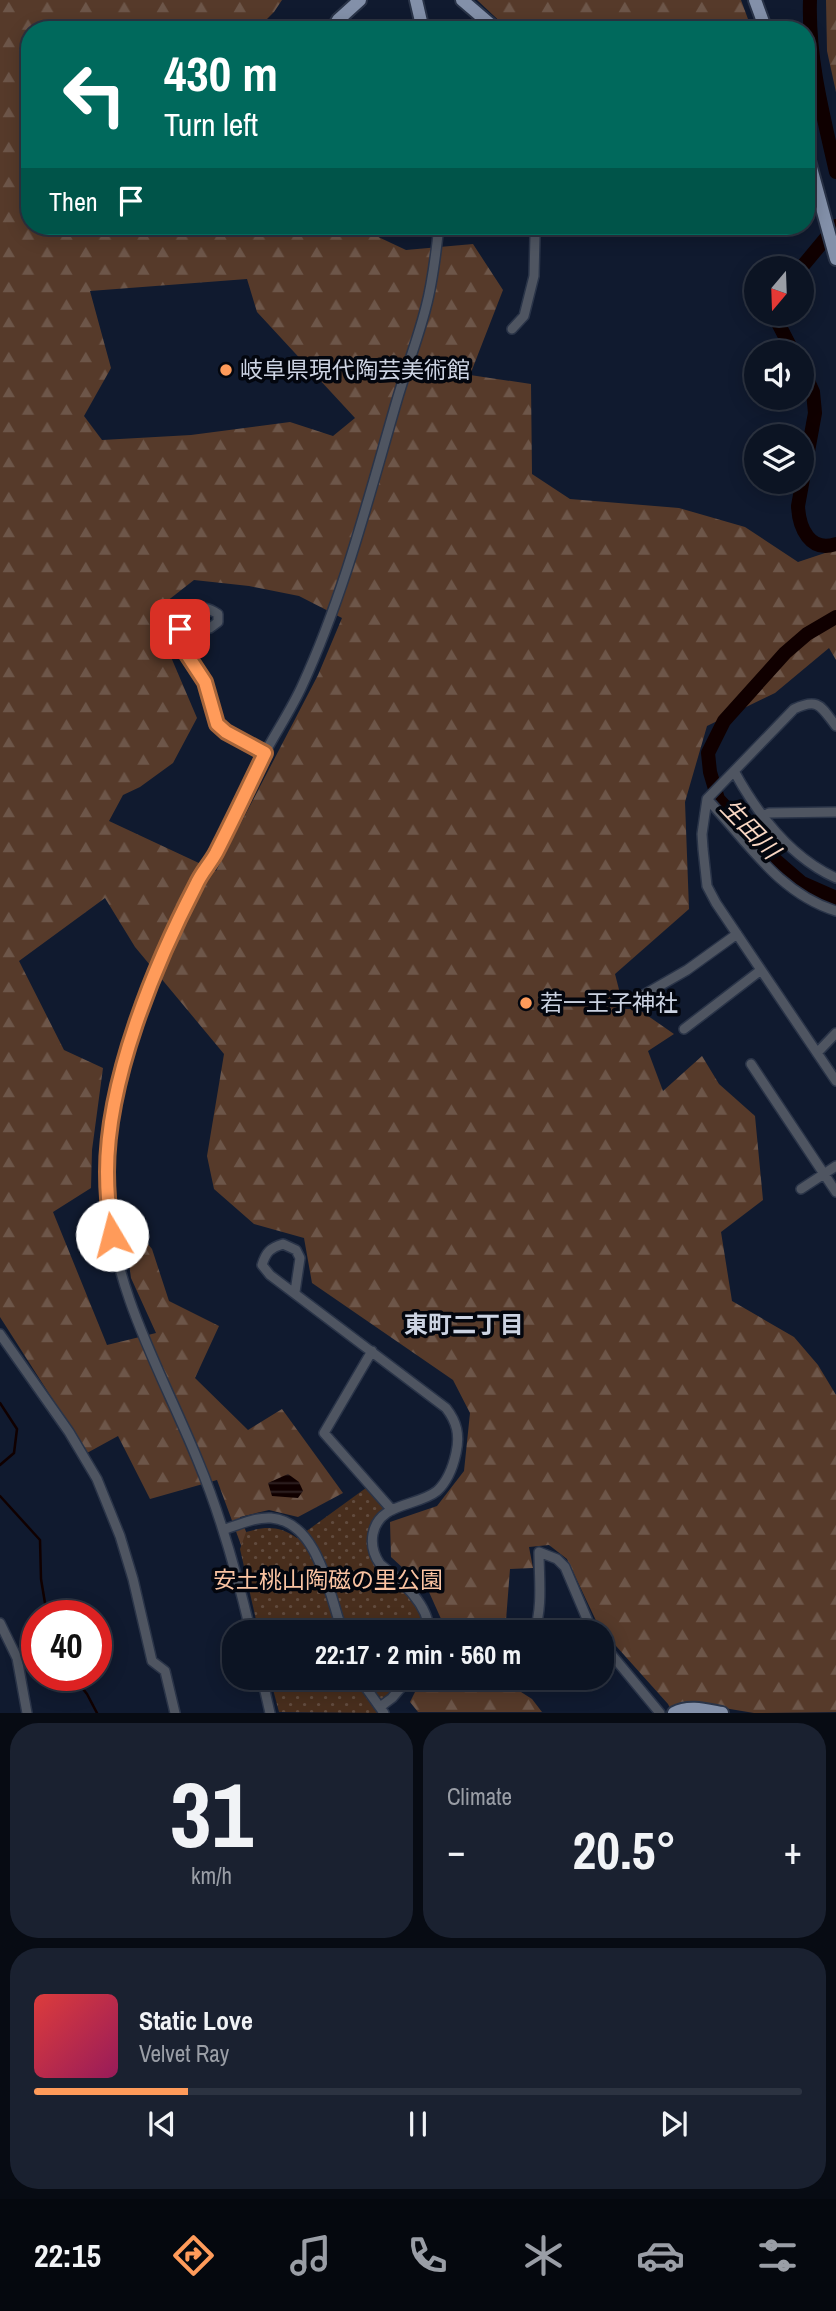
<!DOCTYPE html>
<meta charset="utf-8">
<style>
body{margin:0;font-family:"Archivo Narrow","Noto Sans JP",sans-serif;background:#1a2130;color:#f1f3f6;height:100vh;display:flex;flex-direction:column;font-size:26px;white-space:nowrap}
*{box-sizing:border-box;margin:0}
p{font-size:23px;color:#9a9ea6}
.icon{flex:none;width:38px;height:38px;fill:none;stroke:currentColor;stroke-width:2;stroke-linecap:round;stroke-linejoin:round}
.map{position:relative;height:1713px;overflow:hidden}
.drawer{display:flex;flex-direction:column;gap:10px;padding:10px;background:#070b13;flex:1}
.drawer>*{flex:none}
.top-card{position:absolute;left:21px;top:21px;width:794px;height:214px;border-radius:28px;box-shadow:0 4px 18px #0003,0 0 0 2px #2c3341;background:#00695c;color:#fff;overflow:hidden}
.needle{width:46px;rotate:199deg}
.tools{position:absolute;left:744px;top:256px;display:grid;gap:14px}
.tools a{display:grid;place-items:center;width:70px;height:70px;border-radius:50%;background:#0c1423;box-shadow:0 4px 18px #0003,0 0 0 2px #2c3341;font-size:35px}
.speed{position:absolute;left:21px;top:1600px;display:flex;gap:14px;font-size:35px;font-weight:700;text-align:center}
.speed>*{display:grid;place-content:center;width:91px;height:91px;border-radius:50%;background:#0c1423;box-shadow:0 4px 18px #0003,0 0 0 2px #2c3341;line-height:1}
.speed .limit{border:10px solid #d22;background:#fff;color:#111}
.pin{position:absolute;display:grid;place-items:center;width:60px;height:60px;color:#fff;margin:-30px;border-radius:14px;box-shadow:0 4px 10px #0006}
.me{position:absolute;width:77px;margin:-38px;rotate:352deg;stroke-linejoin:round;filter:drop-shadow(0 0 5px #0008)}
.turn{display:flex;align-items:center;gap:24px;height:147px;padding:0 28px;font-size:32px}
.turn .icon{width:91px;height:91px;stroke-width:2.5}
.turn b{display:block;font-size:49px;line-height:60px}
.then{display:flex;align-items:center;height:66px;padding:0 28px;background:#0003;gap:14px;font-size:26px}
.big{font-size:52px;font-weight:800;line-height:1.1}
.drawer .widget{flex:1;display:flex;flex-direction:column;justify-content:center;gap:10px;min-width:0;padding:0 24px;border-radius:28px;background:#1a2130}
.drawer .dial{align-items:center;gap:0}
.dial b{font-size:91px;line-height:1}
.song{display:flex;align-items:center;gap:21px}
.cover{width:84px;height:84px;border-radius:10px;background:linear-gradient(135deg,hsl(0 70% 55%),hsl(330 70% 35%))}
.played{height:7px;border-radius:4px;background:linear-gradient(90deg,#ff9b5a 20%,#2c3341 20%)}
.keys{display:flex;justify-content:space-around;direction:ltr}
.heat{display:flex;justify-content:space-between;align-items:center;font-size:38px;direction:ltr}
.drawer .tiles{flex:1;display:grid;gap:10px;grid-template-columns:1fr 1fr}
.widget:last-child{grid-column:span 2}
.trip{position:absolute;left:222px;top:1620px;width:392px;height:70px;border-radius:28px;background:#0c1423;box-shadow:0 4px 18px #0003,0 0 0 2px #2c3341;font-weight:800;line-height:70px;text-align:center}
.tabs{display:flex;height:112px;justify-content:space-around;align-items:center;background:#05080e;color:#9a9ea6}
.tabs .icon{width:49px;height:49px}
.tabs .current{color:#ff9b5a}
.tabs b{font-size:32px;color:#f1f3f6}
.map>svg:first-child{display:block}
.forest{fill:url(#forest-firs);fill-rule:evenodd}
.park{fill:url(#park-dots)}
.water{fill:url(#water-rules)}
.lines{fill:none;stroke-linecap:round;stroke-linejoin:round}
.stream{stroke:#100000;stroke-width:2.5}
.river{stroke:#100000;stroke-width:14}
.minor-casing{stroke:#2a3448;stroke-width:12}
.major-casing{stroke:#2a3448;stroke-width:16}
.minor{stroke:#4f5561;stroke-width:9}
.major{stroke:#8390a9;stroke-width:12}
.route-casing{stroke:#a6653a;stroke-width:18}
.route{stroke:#ff9b5a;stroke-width:12}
.poi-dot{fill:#ff9b5a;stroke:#03060e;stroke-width:2.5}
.labels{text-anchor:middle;stroke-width:7;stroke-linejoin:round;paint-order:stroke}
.poi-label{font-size:23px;fill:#ccd3e2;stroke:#03060e;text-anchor:start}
.park-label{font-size:23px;fill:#fac3a2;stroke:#03060e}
.water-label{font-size:24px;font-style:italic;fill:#f9d7c3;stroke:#03060e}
.neighbourhood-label{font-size:24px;font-weight:bold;fill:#ccd3e2;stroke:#03060e}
</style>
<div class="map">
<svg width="836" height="1713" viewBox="0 0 836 1713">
<defs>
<pattern id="forest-firs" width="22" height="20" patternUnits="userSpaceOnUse" patternTransform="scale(1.75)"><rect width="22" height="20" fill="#563a2a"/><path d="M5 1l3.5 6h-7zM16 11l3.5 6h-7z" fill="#6d5649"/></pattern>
<pattern id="park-dots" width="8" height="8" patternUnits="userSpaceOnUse" patternTransform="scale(1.75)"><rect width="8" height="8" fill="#482e1d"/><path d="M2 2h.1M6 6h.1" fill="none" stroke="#614b3e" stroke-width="1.8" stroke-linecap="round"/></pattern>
<pattern id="water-rules" width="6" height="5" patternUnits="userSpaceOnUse" patternTransform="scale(1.75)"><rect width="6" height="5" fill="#100000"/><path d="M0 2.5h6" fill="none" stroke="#322425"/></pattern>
</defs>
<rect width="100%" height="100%" fill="#101a2f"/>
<path class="forest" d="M0,0H282L274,12L256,30H30V226H355L406,250L473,244L503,290L470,375L531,384L532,474L570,499L679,508L745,527L798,562L831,551L836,544V660L829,648L775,693L707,726L685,802L689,909L615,974L624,1009H638L674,1034L648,1051L663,1091L702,1056L719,1084L755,1116L763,1200L721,1232L732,1301L794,1337L818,1365L836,1395V1712L754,1713L724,1708L672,1712L668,1704L599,1627L567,1559L549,1545L529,1547L533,1568L510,1569L505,1633H444L446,1630L429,1592L391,1557L390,1522L437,1506L464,1471L470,1413L453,1380L312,1283L304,1238L254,1224L214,1189L207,1156L224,1054L135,947L105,898L19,961L64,1050L103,1068L92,1150L91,1188L53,1212L107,1345L156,1333L131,1278L122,1212L152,1249L169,1301L219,1326L195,1378L248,1430L282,1409L343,1493L298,1517L269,1510L240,1517L247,1534L261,1633L241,1545L217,1480L150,1499L118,1436L87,1453L0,1317ZM247,279L257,312L355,418L333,436L290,422L191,435L102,440L84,416L111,368L90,291ZM194,580L249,586L299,596L342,618L318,675L216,871L109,821L123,795L140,787L173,763L197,718L162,636V605Z
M477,0H741L752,30H509Z
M826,0H836V92L827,51Z
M422,1678H508L510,1685L532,1699L542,1712H418L410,1702Z"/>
<path class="park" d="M370,1485L392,1510L378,1521L375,1557L420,1602L429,1633H259L240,1549L246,1532C266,1526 280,1526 297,1538Z
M270,1678H409L380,1707L384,1713L279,1712Z"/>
<path class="water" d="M288,1474L299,1482L303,1491L298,1498L272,1496L268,1483Z"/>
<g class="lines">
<path class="stream" d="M0,1403L17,1429L14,1453L0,1465
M0,1496L40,1540L41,1579L47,1615
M72,1675L87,1694L97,1713"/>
<path class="river" d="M810,0C808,58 823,115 836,172
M801,268L836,226
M778,313L777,321L793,352
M802,368L813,392L815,413L798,506C799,528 810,553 836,544
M836,617L807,634L785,653L724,721L708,753L710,772L718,799L772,857L802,883L836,898"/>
<defs>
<path id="minor" d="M459,228V226
M512,329L524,316L534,276L535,236L538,226
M182,642L191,626L200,625L210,628L218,622V614C210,609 202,605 193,612C163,634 195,660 205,683C210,696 210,713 218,725C224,735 253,747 265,753
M836,726C821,707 819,697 794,709L707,799L702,834L703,849L707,886L716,903L836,1081
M734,771C757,813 791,858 836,878
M707,799C747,841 778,893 836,911
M763,816L769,813L836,812
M633,1001L687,970L737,934
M684,1029L761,970
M817,1053L836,1033
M751,1064L836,1192
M801,1189L836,1166
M295,1292L300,1258L296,1250L283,1244C270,1248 266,1252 262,1265L270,1275L446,1408C457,1422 460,1435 456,1453C453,1467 448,1481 437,1491C417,1507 379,1502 373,1534C371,1545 373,1554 380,1564C401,1581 430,1604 429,1633
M0,1334L69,1432L97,1479L120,1536L133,1579L152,1661L165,1671L175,1713
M372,1351L324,1433L392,1510
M223,1530C238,1525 255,1517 271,1518C319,1522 329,1595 343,1633
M0,1623L17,1658L27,1713
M251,1633C237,1574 221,1516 198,1461C164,1377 113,1291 108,1199C103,1125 124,1056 151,987C164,952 178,917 196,884C202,873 210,864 216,853C234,819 248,784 266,751C278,729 292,708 302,686C344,595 369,496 397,400C406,369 418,339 426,307C433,281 436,253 439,226
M534,1633C543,1607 539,1578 539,1552L557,1559L565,1567L593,1633
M602,1643L660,1713
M262,1678L270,1713
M359,1678L384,1713
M380,1707L392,1698L409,1678"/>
<path id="major" d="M416,0L423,30
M462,0L497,30
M755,0L766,30
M332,30L338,20L360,0
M807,153L836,259
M674,1713C689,1705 706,1710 722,1713"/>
</defs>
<use href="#minor" class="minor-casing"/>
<use href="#major" class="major-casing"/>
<use href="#minor" class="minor"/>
<use href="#major" class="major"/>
</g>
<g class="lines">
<defs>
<path id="route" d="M112,1235C109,1214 107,1193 107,1172C107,1080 154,966 196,885C201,873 210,864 216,853C233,820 249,786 265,753L226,732L217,724L205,682L184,650L180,629"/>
</defs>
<use href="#route" class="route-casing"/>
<use href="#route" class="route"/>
</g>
<g class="poi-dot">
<circle cx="226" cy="370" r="7"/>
<circle cx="526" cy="1003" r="7"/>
</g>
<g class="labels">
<g class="poi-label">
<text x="240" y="378">岐阜県現代陶芸美術館</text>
<text x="540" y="1011">若一王子神社</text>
</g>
<g class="park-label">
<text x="328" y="1588">安土桃山陶磁の里公園</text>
</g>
<g class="water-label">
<text transform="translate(750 829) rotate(46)" y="8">生田川</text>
</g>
<g class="neighbourhood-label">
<text x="464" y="1333">東町二丁目</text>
</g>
</g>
</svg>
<div class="tools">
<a><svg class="needle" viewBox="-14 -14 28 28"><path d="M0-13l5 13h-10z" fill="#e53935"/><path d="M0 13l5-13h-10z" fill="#9a9ea6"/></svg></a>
<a><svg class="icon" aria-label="sound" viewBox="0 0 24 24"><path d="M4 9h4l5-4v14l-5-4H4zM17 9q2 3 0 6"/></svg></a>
<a><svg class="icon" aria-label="layers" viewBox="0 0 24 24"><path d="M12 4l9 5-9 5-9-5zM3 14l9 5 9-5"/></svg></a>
</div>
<div class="speed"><div class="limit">40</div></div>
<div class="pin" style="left:180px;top:629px;background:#d93025"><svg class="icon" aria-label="arrive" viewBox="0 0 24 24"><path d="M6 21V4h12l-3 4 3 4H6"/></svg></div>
<svg class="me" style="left:112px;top:1235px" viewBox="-20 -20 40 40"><circle r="19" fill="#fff"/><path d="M0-13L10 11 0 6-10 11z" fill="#ff9b5a"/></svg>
<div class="trip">22:17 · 2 min · 560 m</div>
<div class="top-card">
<div class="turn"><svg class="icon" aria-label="left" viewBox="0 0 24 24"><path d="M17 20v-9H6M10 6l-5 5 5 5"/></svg><div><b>430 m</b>Turn left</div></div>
<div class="then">Then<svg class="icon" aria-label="arrive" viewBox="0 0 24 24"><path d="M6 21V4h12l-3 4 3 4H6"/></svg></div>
</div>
</div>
<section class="drawer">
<div class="tiles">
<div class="widget dial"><b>31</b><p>km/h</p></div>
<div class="widget"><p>Climate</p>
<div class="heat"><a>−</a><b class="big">20.5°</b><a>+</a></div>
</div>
<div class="widget">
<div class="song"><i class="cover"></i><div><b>Static Love</b><p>Velvet Ray</p></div></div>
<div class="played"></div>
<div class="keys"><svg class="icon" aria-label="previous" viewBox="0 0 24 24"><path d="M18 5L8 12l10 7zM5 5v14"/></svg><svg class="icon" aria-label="pause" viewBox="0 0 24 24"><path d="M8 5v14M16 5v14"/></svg><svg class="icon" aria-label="next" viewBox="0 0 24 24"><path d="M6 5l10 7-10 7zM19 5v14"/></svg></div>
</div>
</div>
</section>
<nav class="tabs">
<b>22:15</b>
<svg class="icon current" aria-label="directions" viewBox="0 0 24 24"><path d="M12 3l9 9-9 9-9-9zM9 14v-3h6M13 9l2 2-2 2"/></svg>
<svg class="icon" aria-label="music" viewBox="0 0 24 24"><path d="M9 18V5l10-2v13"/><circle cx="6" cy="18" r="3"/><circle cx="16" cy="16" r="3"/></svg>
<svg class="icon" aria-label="phone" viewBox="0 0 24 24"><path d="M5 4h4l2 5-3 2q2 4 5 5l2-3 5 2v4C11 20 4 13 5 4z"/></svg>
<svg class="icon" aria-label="climate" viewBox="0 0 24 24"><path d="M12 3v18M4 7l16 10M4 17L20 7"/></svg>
<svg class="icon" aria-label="car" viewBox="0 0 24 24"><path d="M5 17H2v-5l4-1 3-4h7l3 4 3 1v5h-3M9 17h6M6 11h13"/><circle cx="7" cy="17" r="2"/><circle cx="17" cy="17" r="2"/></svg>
<svg class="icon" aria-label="filters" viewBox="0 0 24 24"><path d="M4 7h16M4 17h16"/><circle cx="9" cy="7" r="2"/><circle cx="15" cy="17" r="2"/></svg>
</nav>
